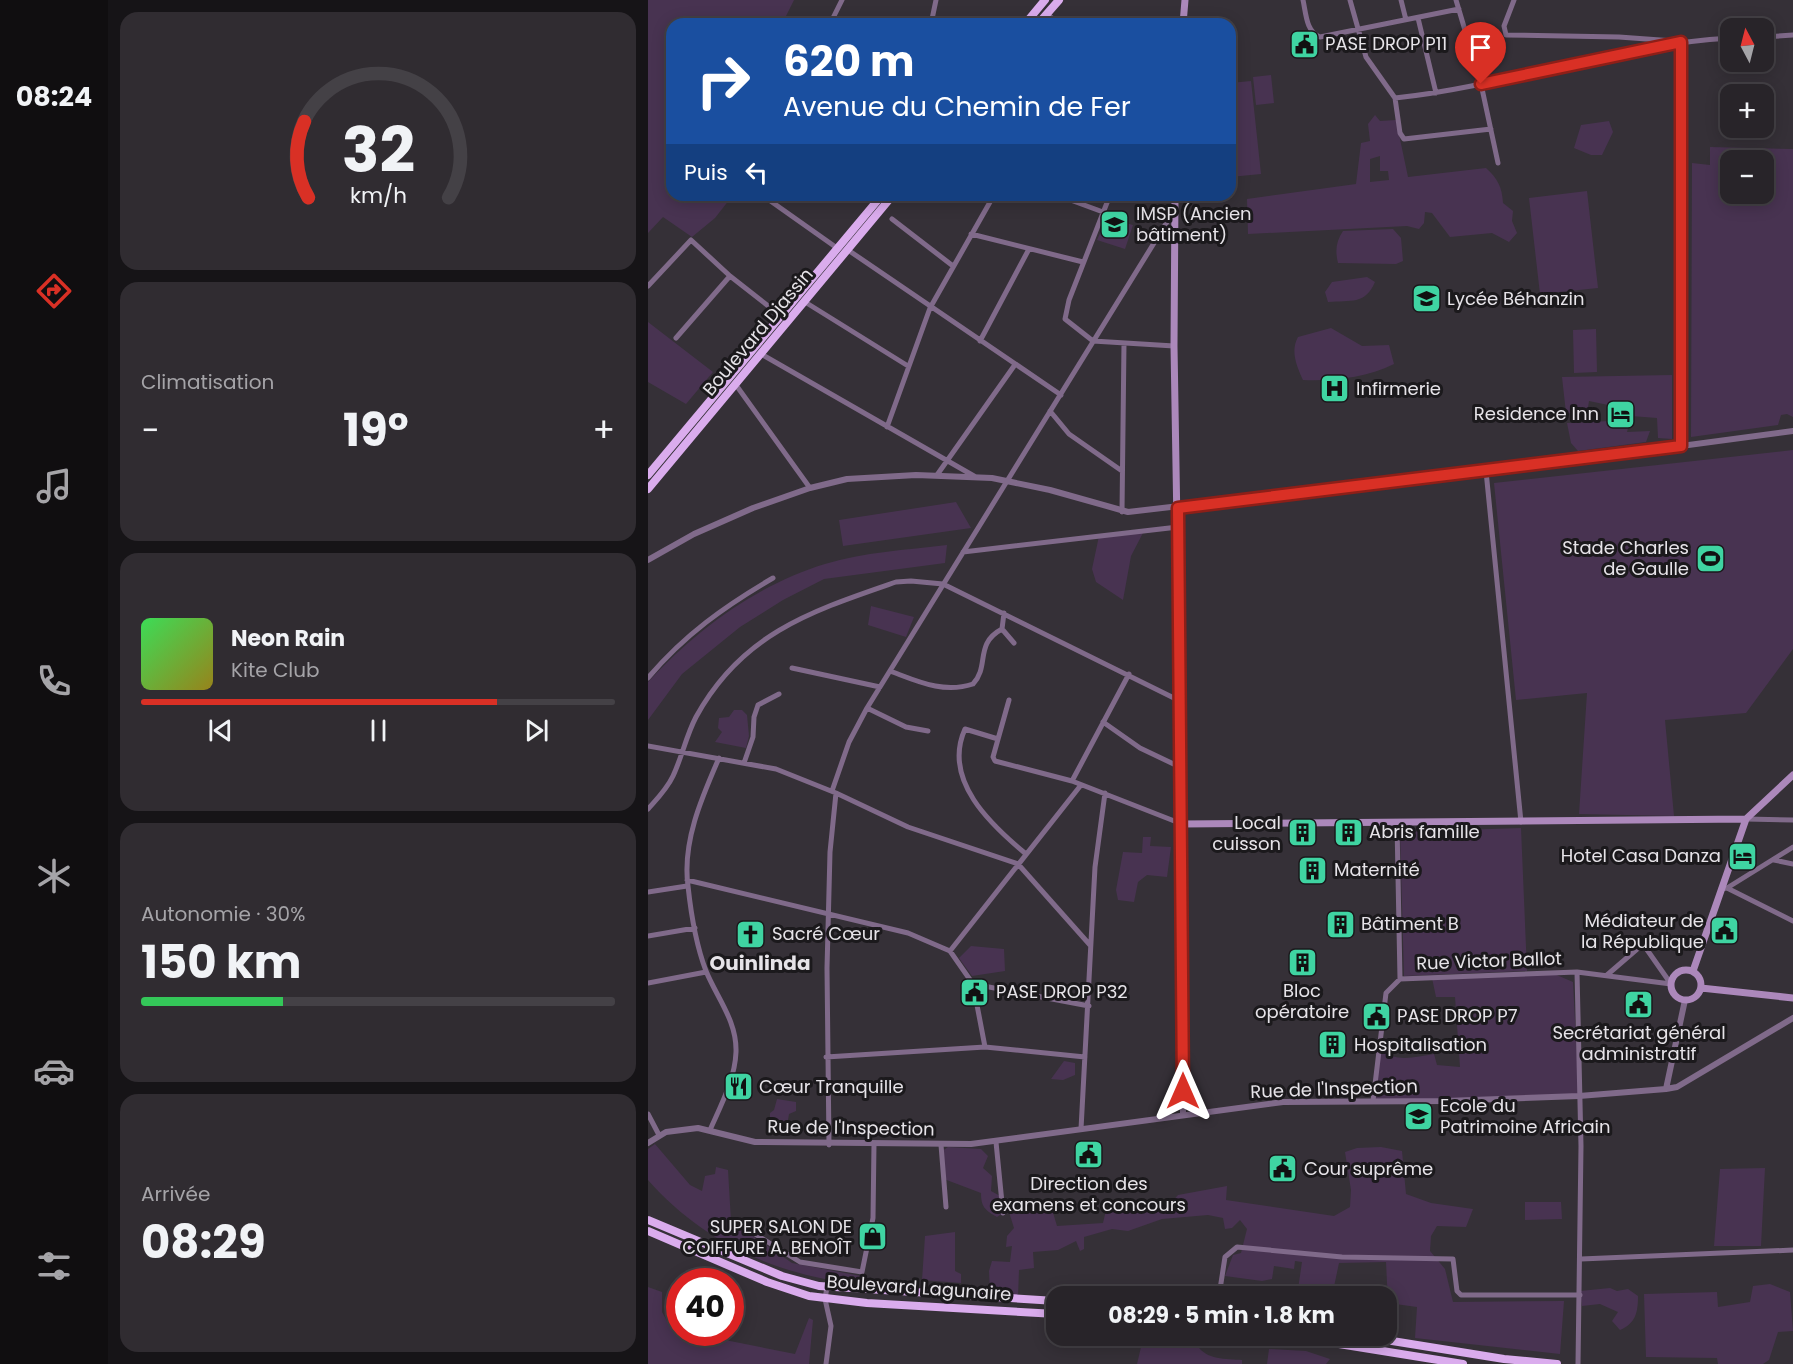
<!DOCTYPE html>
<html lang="fr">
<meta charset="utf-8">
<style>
body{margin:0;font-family:Poppins,sans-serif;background:#302c31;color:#f1f3f6;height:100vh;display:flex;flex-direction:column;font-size:22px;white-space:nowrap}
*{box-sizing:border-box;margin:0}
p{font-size:20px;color:#a5a4a8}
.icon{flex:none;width:33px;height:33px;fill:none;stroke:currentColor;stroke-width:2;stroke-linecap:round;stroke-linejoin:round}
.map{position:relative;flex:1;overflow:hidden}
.drawer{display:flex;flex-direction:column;gap:12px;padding:12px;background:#161417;width:540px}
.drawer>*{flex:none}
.hud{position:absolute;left:18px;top:18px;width:570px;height:183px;border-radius:18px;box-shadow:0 3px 15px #0003,0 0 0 2px #444146;background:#1a4fa0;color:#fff;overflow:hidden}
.needle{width:39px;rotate:353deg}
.controls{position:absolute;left:1072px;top:18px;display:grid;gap:12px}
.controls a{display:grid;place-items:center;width:54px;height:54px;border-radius:12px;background:#282429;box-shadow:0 3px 15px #0003,0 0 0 2px #444146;font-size:30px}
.speed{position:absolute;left:18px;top:1268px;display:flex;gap:12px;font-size:30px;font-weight:700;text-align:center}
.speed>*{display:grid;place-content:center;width:78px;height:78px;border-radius:50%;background:#282429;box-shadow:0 3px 15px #0003,0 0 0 2px #444146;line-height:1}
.speed .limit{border:9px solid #d22;background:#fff;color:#111}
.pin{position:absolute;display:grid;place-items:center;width:51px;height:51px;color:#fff;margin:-62px -26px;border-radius:50% 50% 50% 0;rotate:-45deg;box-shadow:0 0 6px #0007}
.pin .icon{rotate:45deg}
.me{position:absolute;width:66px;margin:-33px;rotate:0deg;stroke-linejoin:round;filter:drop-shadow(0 0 4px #0008)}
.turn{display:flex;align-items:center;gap:21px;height:126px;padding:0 18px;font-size:27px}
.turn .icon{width:78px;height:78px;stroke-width:2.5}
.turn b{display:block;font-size:42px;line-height:51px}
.then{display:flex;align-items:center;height:57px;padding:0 18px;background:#0003;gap:12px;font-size:22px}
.big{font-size:45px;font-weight:700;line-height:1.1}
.drawer .tile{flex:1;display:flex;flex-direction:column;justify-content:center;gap:9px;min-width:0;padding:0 21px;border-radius:18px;background:#302c31}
.drawer .dial{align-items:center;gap:0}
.dial svg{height:156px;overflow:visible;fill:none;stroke:#444146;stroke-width:7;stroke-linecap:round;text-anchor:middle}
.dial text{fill:#f1f3f6;stroke:none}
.song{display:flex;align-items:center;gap:18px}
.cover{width:72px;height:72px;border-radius:9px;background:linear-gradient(135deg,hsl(130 70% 55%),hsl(50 70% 35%))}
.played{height:6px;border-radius:3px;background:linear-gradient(90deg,#d93025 75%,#444146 75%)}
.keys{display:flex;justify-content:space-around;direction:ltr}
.heat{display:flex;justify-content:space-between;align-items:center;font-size:33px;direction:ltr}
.charge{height:9px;border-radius:4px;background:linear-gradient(90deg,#34c759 30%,#444146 0)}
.trip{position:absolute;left:398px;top:1286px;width:351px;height:60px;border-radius:18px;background:#282429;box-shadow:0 3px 15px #0003,0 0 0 2px #444146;font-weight:700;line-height:60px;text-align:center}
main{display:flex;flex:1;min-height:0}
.menu{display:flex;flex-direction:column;width:108px;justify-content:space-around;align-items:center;background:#100e10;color:#a5a4a8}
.menu .icon{width:42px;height:42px}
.menu .current{color:#d93025}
.menu b{font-size:27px;color:#f1f3f6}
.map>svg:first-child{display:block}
.green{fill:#483351;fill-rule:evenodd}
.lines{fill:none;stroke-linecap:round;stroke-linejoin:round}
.minor{stroke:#806a8a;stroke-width:5}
.tertiary{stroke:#806a8a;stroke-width:6}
.secondary{stroke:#ac88bb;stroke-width:7}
.trunk{stroke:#daaced;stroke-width:8}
.route-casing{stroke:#8d1f18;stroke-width:15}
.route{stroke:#d93025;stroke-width:10}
.labels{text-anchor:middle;stroke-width:6;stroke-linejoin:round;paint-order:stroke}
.poi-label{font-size:18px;fill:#e6e3e8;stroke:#1b191c;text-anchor:start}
.street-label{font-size:18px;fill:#e6e3e8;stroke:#1b191c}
.neighbourhood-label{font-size:20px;font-weight:bold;fill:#e6e3e8;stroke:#1b191c}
</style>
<main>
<nav class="menu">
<b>08:24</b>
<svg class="icon current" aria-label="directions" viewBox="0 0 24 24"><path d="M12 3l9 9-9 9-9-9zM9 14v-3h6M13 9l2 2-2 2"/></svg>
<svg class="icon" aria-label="music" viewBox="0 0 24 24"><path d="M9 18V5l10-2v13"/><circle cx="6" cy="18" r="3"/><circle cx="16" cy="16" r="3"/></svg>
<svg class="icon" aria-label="phone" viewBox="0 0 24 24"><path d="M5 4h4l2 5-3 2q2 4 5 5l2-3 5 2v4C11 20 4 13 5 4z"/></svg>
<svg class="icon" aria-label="climate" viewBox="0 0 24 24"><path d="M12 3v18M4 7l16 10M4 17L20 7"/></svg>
<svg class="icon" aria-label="car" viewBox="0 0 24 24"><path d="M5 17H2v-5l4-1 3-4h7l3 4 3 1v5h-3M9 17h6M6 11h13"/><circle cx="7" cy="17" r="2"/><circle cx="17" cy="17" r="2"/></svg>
<svg class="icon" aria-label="filters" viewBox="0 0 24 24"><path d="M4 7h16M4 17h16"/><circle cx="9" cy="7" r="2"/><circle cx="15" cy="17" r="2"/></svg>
</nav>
<section class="drawer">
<div class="tile dial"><svg viewBox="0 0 100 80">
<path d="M14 69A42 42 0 1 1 86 69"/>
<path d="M14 69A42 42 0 0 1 12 30" stroke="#d93025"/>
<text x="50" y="56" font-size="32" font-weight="700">32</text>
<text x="50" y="72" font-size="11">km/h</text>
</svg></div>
<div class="tile"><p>Climatisation</p>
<div class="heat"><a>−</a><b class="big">19°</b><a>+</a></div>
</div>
<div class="tile">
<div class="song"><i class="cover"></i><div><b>Neon Rain</b><p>Kite Club</p></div></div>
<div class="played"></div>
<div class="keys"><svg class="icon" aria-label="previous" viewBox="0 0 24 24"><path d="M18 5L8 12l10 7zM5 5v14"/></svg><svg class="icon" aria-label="pause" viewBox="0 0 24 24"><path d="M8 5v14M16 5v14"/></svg><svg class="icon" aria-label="next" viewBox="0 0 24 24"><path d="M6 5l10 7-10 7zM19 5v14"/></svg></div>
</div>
<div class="tile"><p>Autonomie · 30%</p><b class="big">150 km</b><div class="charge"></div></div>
<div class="tile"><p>Arrivée</p><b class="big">08:29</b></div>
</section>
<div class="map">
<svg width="1145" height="1364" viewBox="0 0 1145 1364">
<rect width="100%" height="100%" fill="#353037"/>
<path class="green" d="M0,0H146L134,24H24V195H85L67,218L44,237L15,217L0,233Z
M623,75L626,103L608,105L605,77Z
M603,81L613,174L582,177V83Z
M727,115L732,121L748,120L760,177L838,168C850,179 854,187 855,203L865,211L864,221L869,233L861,242L844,233L802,237L784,213L777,212L776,223L771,229L759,226L600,234L599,199L708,184L713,143L722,141L720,124ZM732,156V171H740L741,180L722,182V159Z
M961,121L965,132L954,155H943L926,148L933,125Z
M1062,147L1145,149V417L1139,414L1133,415L1130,425L1043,437L1044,163L1062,165ZM1083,160H1116V194H1083Z
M939,191L950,288L892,294L881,198Z
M459,218L485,225L477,249L449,240Z
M745,229L753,238L755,261L748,264L690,263C687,251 688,241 695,231Z
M719,277L727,282C717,305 703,300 680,302L677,292L684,282Z
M0,322L65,372L38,404L0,382Z
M683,328L714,346L741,345L746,364C718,378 686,381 655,380C649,367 642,351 650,337Z
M948,329L949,372L926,373L925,330Z
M1024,375V439L1010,438L1009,418L983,416L979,432L1002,431L998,442L930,451L923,443L919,423L962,421L965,406L941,401L939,414L918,413L914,377Z
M1145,450V649L1098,713L1017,720L1026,816L931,814L939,693L868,700L846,483Z
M308,502L323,528L195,546L191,520Z
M496,531L483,556L475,600L448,582L444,569L451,536Z
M299,545L297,563L176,579L135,600L92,627L34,674L0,720V682C48,630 108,585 177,564C216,552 258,550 299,545Z
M223,606L266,617L258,637L220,625Z
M86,710H94L99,715L101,736L98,748L67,742L74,732L70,728L71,718L81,717Z
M873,828L879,971L756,976L752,832Z
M495,837H503L502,846L523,847L519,877L499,875L490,882L486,902L470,900L468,890L475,852L494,853Z
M323,946L356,949L357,971L324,976L311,958Z
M904,973L925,982L931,1096L725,1101L731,1049C747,1063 767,1057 786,1054L789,1065L812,1067L807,997H788L784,978Z
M416,1061L427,1063V1075L415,1080L403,1079Z
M129,1099L148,1102V1111L141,1114L139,1126H122V1113L126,1110Z
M7,1144L42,1185L54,1191L57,1176L67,1174L68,1167L80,1170L83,1221L144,1263L213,1276V1284C132,1277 54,1242 0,1180V1149Z
M300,1147L333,1149L340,1156L335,1168L344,1176L343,1191L354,1197L355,1213L349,1217C337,1210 333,1207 333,1193L296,1179L294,1151Z
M733,1147L754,1151L758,1194L783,1203L825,1209L818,1227L789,1226L783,1236L782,1251L797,1269L805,1302L916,1301L912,1354L767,1338L769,1307L740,1303L738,1262L691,1263L684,1296H649L654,1262L647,1261L646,1269L626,1266L624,1279L614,1281L577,1276L585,1255L593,1253L599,1229L592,1220L584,1228L577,1229L575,1218L560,1215L514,1219L480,1231L464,1229L436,1237V1249L432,1251L428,1241L410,1250L385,1252L386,1268L371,1270L370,1297L342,1293L341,1271L344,1261L362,1262L364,1246L358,1247L359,1236L366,1228L361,1212L391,1204L403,1206L409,1226L455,1223L458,1210L484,1211L523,1203L530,1195L579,1186L578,1200L686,1216L702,1207L703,1190L697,1152L709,1148Z
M1117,1168L1113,1246H1066L1072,1169Z
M877,1202H913L914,1219L877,1220Z
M307,1232V1271L313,1274V1283L274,1280L277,1236Z
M1122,1284L1142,1292L1145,1331L1130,1332L1121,1360L1115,1364H1070L1069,1358L998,1357L996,1294L1069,1292L1070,1307L1102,1302L1105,1286Z
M0,1287L14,1292V1312L24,1330L41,1339L67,1338L147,1354L161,1318L165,1320L161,1364H0Z
M962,1288L969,1291L980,1289L990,1296C990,1312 988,1323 972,1330L964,1321L970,1312L952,1304L934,1306L932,1291Z
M494,1343L549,1345C558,1360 578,1359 594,1360V1364H489Z
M621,1349L658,1351L682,1359L678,1364H619Z"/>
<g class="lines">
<path class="minor" d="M655,0C658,13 658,32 672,37L811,9
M702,0L718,57L747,98L752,133L756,139L843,129
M753,0L758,20
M808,0L833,84L850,163
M866,0L856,26L858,35L971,37L1026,41
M399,14L411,24
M770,18L788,93
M182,24L194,0
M283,24L288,0
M1116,37L1145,35
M747,98C860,86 969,44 1083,38
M114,195L189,248
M409,195L455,212
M462,195L421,300L417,319L445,341L526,346
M244,219L305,266
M323,234L435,262
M200,250L413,395
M0,286L43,240L82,276L133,316
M157,302L260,366
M28,338L82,276
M332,341L381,249
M113,354L326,476
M88,385L162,488
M402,411L421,434L474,471
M239,427L282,308L346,195
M1033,446V42
M838,471L873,822
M289,475L366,366
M474,512L476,343
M315,552L530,527
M356,613L354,629L366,643
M144,668L232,687
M242,671C269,681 295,694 325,684C342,666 326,644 354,629
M0,678C36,635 77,606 125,578
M361,700L345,757L347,761L424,781L534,824
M219,708L258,727L280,731
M455,722L492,748L534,768
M350,739L317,729C294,780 343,825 378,854
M0,746L128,769L188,793L260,827L370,864L442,945
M96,763L105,737L106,717L110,705L131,694
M424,781L481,674
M184,791L201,742L219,708L527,209
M0,809C9,799 19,789 25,776C34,757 38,736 48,717C94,633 164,611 248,582L263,581L295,584L532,701
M1098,819L1145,820
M749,824L752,979
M1126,860L1145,864
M39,880L260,933L302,951L325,984L337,1047
M1079,888L1145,921
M1073,889L1079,888L1145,847
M0,892L39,886
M0,936L47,928
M302,951L433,785
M929,972L933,1146L930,1364
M959,975L995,944L1023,984
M0,983L58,972
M325,984L441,1006
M178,1057L337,1047L437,1057
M725,1101L738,993L752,979L929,972L1023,984
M0,1114L11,1135
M433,1129L447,867L457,793
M62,1130C73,1105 87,1079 88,1052C89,1021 69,998 58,971C48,945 43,914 40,886C34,842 54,797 71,758
M348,1142L355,1213
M181,1145L179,968L182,852L188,793
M293,1145L298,1207
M107,1234L152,1262L214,1272L225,1218L226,1144
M933,1259L1145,1250
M571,1296L577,1257L589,1247L694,1257L805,1259L809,1291L813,1295H932
M178,1364L183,1326L177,1299L179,1287"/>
<path class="tertiary" d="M0,560L46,534L105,508L162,488L199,479L268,475L344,478L402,490L480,512L951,457L1145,431
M534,824L535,1114
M1018,1089L1037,1000
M0,1143L18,1132L50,1128L107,1142L323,1144L635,1102L798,1101L931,1096L1018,1089L1029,1087L1145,1018"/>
<path class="secondary" d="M535,24L537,0
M527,195L526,346L534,824L1098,819
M1023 985a15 15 0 1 1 30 0a15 15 0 1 1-30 0Z
M1045,971L1098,819L1145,775
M1053,988L1145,998"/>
<path class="trunk" d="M377,24L397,0
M390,24L411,0
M0,475L234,195
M0,489L245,195
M0,1220L134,1276L171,1286L408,1301
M0,1231L119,1282L161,1296L219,1303L408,1314
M635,1335L815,1364
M707,1335L856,1359L909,1364"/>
</g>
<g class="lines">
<defs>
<path id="route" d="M535,1091L530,508L1033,446V42L833,84"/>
</defs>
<use href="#route" class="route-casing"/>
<use href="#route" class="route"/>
</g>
<defs>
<symbol id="civic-square" viewBox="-11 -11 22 22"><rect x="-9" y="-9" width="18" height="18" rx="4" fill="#3fd4a2" stroke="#1b191c"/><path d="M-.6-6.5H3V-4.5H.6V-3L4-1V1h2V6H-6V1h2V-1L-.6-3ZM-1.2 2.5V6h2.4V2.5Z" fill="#111"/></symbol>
<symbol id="university-square" viewBox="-11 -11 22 22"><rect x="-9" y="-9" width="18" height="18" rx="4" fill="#3fd4a2" stroke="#1b191c"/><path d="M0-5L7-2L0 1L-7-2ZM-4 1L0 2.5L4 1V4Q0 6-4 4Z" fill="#111"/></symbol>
<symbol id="school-square" viewBox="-11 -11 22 22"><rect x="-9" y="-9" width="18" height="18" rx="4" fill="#3fd4a2" stroke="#1b191c"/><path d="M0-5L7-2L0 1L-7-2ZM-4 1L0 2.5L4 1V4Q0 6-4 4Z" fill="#111"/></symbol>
<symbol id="hospital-square" viewBox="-11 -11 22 22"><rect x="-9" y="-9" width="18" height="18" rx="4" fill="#3fd4a2" stroke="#1b191c"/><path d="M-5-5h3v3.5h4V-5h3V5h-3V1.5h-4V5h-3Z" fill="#111"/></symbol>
<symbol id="hotel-square" viewBox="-11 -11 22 22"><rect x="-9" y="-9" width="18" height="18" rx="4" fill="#3fd4a2" stroke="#1b191c"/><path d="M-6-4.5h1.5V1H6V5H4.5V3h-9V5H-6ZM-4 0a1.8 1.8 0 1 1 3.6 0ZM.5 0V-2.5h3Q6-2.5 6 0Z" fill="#111"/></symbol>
<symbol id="stadium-square" viewBox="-11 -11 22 22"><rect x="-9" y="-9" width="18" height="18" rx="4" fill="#3fd4a2" stroke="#1b191c"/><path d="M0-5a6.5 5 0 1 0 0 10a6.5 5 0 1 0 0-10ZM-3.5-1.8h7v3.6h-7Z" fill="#111"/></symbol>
<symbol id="building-square" viewBox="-11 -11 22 22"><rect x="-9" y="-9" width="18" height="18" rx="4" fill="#3fd4a2" stroke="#1b191c"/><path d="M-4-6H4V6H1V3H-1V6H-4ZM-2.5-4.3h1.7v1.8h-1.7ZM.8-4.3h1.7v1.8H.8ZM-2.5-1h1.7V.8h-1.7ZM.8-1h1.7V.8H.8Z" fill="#111"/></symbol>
<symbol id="church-square" viewBox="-11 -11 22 22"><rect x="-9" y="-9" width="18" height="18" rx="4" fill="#3fd4a2" stroke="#1b191c"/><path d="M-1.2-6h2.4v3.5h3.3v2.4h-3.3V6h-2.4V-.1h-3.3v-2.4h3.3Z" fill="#111"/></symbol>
<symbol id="restaurant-square" viewBox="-11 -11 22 22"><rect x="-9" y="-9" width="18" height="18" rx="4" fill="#3fd4a2" stroke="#1b191c"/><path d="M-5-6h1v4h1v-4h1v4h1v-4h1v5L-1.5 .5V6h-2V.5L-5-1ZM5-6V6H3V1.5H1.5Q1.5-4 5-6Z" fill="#111"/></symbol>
<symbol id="shop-square" viewBox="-11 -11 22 22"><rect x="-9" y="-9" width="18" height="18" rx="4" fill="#3fd4a2" stroke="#1b191c"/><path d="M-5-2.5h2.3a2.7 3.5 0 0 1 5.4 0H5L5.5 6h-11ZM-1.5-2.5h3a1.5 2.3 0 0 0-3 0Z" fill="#111"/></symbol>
</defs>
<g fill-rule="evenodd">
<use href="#civic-square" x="640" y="28" width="33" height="33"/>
<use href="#university-square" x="450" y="208" width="33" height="33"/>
<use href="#school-square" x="762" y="282" width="33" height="33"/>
<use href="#hospital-square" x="670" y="372" width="33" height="33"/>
<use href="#hotel-square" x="956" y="398" width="33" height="33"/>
<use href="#stadium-square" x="1046" y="542" width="33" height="33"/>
<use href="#building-square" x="684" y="816" width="33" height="33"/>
<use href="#building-square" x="638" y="816" width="33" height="33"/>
<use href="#hotel-square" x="1078" y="840" width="33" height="33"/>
<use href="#building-square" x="648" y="854" width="33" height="33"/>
<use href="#building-square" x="676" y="908" width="33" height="33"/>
<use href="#civic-square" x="1060" y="914" width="33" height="33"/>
<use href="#church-square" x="86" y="918" width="33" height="33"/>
<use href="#building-square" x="638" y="946" width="33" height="33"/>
<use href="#civic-square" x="310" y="976" width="33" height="33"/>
<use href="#civic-square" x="974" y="988" width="33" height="33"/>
<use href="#civic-square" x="712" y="1000" width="33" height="33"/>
<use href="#building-square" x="668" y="1028" width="33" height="33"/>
<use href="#restaurant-square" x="74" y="1070" width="33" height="33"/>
<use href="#university-square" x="754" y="1100" width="33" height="33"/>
<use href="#civic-square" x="424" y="1138" width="33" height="33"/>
<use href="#civic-square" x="618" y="1152" width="33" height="33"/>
<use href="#shop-square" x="208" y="1220" width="33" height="33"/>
</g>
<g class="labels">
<g class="poi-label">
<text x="677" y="50">PASE DROP P11</text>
<text x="488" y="220">IMSP (Ancien<tspan x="488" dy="21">bâtiment)</tspan></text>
<text x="799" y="305">Lycée Béhanzin</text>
<text x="708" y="395">Infirmerie</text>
<text x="951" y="420" text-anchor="end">Residence Inn</text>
<text x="1041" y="554" text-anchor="end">Stade Charles<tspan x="1041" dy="21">de Gaulle</tspan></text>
<text x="633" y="829" text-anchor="end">Local<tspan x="633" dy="21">cuisson</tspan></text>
<text x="721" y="838">Abris famille</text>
<text x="1073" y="862" text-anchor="end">Hotel Casa Danza</text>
<text x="686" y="876">Maternité</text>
<text x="1056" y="927" text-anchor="end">Médiateur de<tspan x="1056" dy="21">la République</tspan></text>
<text x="713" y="930">Bâtiment B</text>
<text x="124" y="940">Sacré Cœur</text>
<text x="654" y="997" text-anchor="middle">Bloc<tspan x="654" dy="21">opératoire</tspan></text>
<text x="348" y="998">PASE DROP P32</text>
<text x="749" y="1022">PASE DROP P7</text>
<text x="991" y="1039" text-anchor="middle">Secrétariat général<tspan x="991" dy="21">administratif</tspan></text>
<text x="706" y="1051">Hospitalisation</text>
<text x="111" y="1093">Cœur Tranquille</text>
<text x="792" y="1112">Ecole du<tspan x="792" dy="21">Patrimoine Africain</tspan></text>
<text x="656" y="1175">Cour suprême</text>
<text x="441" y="1190" text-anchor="middle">Direction des<tspan x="441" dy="21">examens et concours</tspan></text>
<text x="204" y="1233" text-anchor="end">SUPER SALON DE<tspan x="204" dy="21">COIFFURE A. BENOÎT</tspan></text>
</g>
<g class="street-label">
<text transform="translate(110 332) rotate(-50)" y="6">Boulevard Djassin</text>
<text transform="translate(841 961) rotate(-2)" y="6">Rue Victor Ballot</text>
<text transform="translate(686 1089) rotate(-2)" y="6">Rue de l'Inspection</text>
<text transform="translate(203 1128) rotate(1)" y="6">Rue de l'Inspection</text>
<text transform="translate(271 1288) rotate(4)" y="6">Boulevard Lagunaire</text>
</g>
<g class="neighbourhood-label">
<text x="112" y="970">Ouinlinda</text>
</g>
</g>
</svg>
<div class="controls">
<a><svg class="needle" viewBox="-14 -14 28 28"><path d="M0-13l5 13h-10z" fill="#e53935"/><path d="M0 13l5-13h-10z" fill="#a5a4a8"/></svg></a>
<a>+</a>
<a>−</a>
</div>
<div class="speed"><div class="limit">40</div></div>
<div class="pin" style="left:833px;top:84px;background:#d93025"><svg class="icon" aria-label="arrive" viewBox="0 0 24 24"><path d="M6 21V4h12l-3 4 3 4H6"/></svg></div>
<svg class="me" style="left:535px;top:1091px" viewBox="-20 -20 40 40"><path d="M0-17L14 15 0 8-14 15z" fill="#d93025" stroke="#fff" stroke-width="4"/></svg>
<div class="trip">08:29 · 5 min · 1.8 km</div>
<div class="hud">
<div class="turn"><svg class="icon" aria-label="right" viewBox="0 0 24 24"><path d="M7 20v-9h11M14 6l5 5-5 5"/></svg><div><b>620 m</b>Avenue du Chemin de Fer</div></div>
<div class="then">Puis<svg class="icon" aria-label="left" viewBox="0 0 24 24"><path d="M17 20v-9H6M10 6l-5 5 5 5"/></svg></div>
</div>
</div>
</main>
